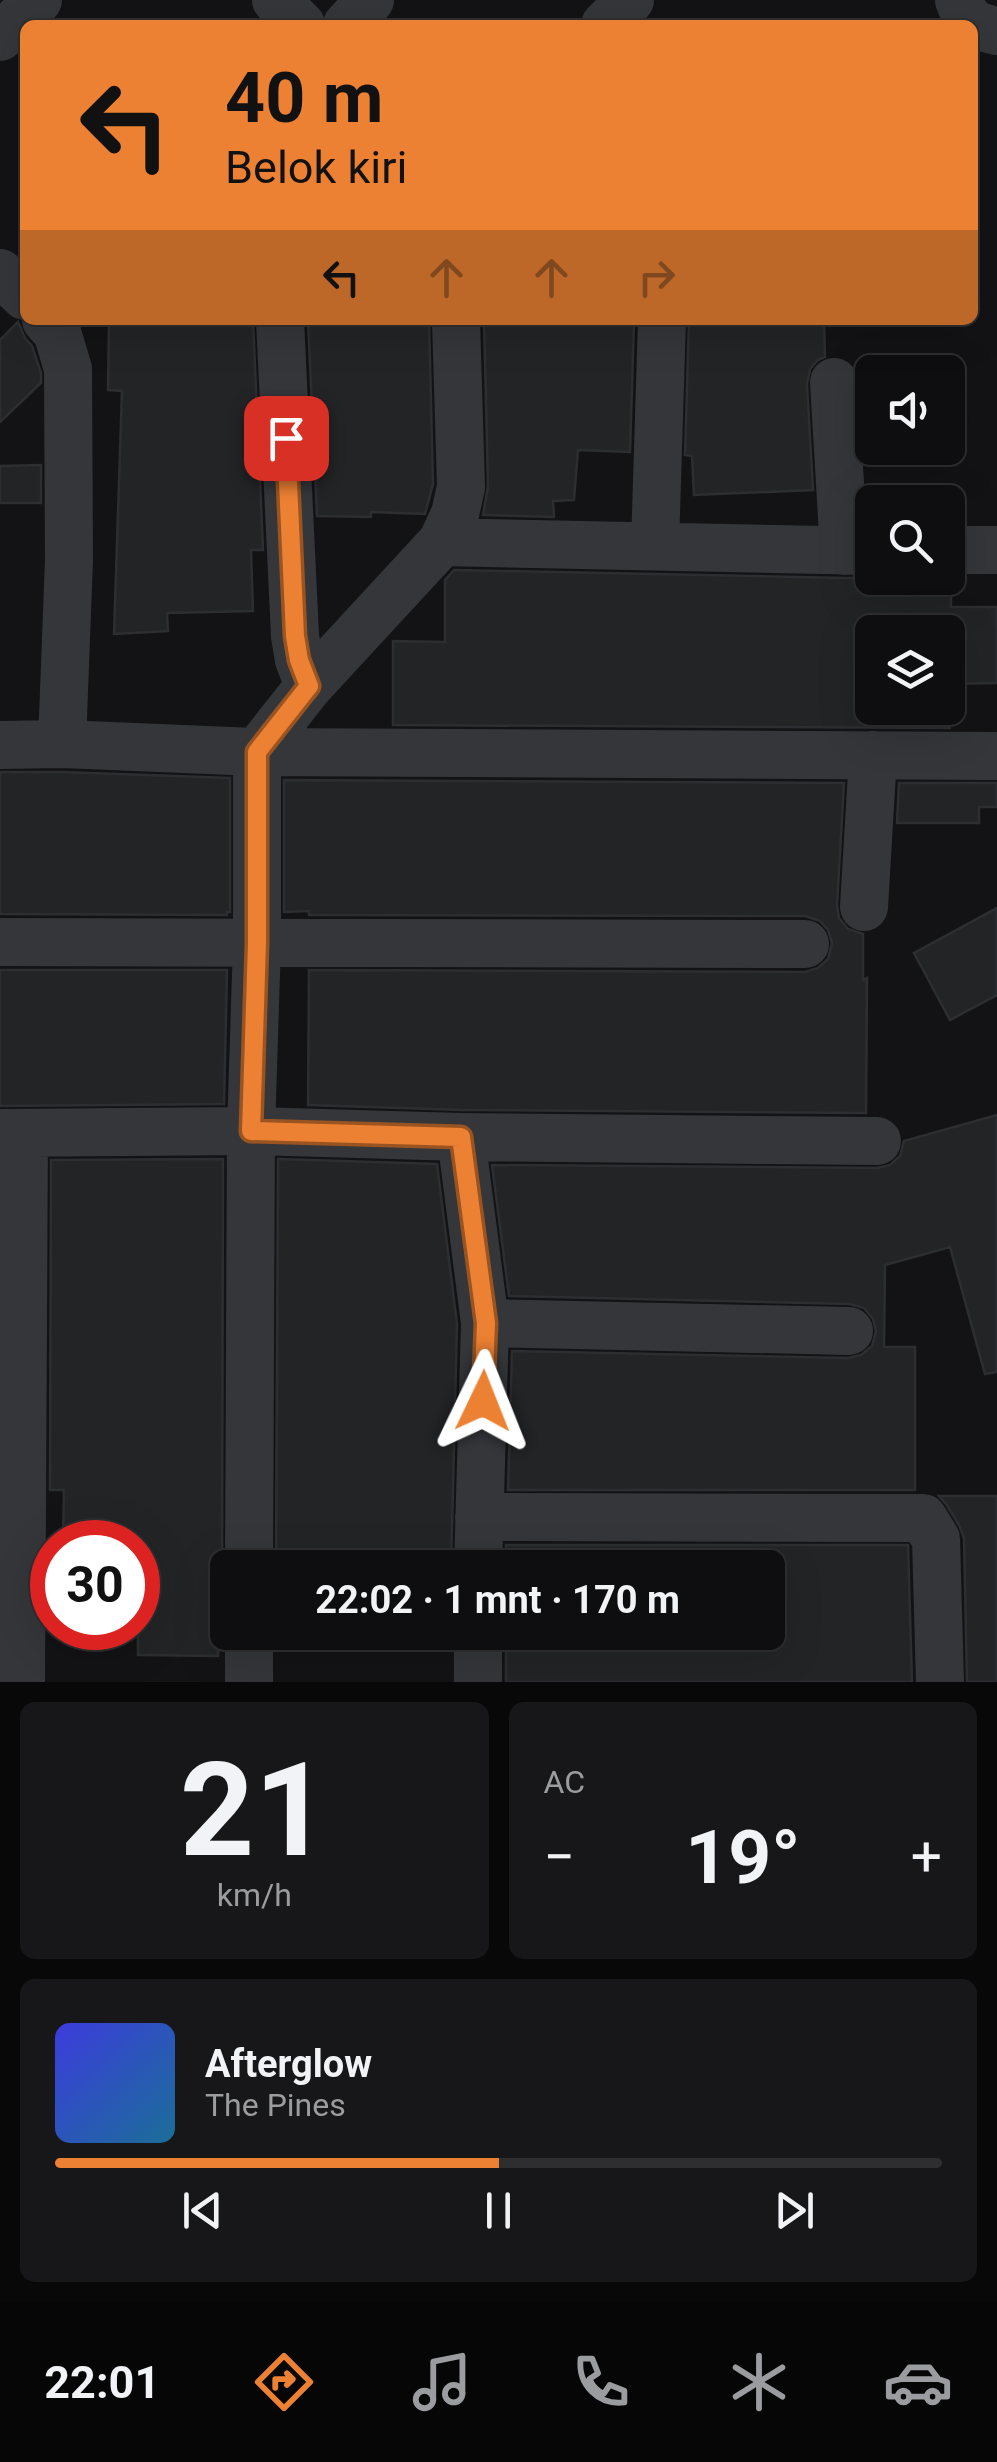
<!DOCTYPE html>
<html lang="id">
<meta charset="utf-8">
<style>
body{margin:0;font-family:Roboto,sans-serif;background:#171719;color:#f1f3f6;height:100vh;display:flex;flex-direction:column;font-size:38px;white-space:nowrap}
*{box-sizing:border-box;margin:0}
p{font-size:32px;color:#9b9c9f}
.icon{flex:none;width:55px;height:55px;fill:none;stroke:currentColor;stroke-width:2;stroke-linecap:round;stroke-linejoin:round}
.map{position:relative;height:1682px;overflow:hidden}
.details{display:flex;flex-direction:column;gap:20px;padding:20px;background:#080809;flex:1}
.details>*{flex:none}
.hud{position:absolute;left:20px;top:20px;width:958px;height:305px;border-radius:15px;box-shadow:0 10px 40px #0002,0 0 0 2px #2e2e30;background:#ed8133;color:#111;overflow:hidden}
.controls{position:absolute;left:855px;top:355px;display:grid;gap:20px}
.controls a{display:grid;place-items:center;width:110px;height:110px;border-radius:15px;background:#0e0e10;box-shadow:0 10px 40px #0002,0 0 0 2px #2e2e30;font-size:50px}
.speed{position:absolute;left:30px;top:1520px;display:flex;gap:20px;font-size:50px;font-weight:700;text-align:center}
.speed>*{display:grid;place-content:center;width:130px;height:130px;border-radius:50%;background:#0e0e10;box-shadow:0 10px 40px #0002,0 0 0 2px #2e2e30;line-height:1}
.speed .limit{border:15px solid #d22;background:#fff;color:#111}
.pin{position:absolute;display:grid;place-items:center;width:85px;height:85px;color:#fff;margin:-42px;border-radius:20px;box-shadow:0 5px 15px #0006}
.me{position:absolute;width:110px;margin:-55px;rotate:2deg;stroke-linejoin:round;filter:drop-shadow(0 0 8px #0008)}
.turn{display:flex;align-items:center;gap:35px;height:210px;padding:0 40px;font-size:45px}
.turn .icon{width:130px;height:130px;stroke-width:2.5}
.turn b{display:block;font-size:70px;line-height:85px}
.lanes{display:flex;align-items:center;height:95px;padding:0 40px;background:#0003;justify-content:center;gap:50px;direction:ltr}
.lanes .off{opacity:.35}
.big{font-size:75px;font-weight:700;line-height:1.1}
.details .widget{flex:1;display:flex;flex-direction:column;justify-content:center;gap:15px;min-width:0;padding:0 35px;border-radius:15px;background:#171719}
.details .dial{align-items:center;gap:0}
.dial b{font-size:130px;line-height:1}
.song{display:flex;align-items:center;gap:30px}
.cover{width:120px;height:120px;border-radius:15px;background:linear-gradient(135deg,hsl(240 70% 55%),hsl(200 70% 35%))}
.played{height:10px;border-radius:5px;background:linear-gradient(90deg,#ed8133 50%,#2e2e30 50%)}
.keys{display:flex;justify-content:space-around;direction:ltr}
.heat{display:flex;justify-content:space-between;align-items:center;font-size:55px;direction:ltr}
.details .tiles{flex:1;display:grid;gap:20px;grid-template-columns:1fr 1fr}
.widget:last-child{grid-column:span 2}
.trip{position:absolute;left:210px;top:1550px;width:575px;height:100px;border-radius:15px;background:#0e0e10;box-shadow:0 10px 40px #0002,0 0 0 2px #2e2e30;font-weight:700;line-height:100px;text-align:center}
.tabs{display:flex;height:160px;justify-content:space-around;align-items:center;background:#060606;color:#9b9c9f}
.tabs .icon{width:70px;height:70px}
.tabs .current{color:#ed8133}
.tabs b{font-size:45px;color:#f1f3f6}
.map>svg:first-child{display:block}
.building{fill:#232426;stroke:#2d2e31;stroke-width:2.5}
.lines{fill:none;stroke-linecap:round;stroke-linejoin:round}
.minor{stroke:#34363a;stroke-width:48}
.route-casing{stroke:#9a5421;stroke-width:25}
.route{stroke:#ed8133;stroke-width:18}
</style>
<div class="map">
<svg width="997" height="1682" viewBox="0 0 997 1682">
<rect width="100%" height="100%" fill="#131315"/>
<path class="building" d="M109,320H253L263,550H251L253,611L167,613L168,631L114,634L122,391L108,390Z
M308,320H429L433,484L425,514L371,512V517L317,516Z
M484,320H634L630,452L578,450L574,500L553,501L554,517L483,515L488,486Z
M689,320H824L825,357L818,360L810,369L807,384L813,490L694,495L692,456L685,455Z
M18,322L25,338L32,346L41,373V383L0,422V340Z
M41,465V503H0V466Z
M454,570L845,578H951V607H997V683L948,684V632H872V708H951L950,728L393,725V641L445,642V580Z
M0,772H62L230,778V912H227V915L0,914Z
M284,780L844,783L837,905L839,918L848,929L863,934V980L867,978L866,1113L462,1110L308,1105L309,970L805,972L818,968L828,959L832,943L828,930L820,921L805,916L309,915V911L284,912Z
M899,783H997V807H979V823H897Z
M997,908V995L950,1020L914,953Z
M0,970H227L224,1104L0,1106Z
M997,1115V1372L985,1374L950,1247L885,1265L884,1347H915V1490H508L512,1351L848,1358L861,1355L872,1346L876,1331L873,1319L864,1308L850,1304L509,1296L492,1165L877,1168L890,1165L900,1156L904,1141Z
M223,1159L222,1568L228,1584V1616L222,1631V1646H218V1656L138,1655V1542H63L64,1490H50L51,1160Z
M278,1159L437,1164L457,1324L451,1568H276Z
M939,1496H997V1682H967L964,1538L959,1525L946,1504Z
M506,1545H908L912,1682H506V1632H768V1568H506Z
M276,1632H450V1648L276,1646Z"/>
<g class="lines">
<path class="minor" d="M276,0L301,25
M959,0C967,23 974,26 997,31
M347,25L370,0
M605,25L630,0
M0,37L38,0
M0,273L25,296
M46,320L57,332L68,369L69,560L62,744
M280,320L295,636L299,660L309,686
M834,382L844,551
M442,542L872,551
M655,546L662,320
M948,550H996
M0,745L62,744L257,752L997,756
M864,907L873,755
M0,942L805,944
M0,1133L251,1131L461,1137L877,1141
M461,1137L485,1323L478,1568
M485,1323L849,1331
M479,1517L923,1518L936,1539L940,1682
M249,1568L251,1131L257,943V752L309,686L442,542L455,514L461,487L456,320
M21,1682L24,1134
M249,1682V1632
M478,1682V1632"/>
</g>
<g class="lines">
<defs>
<path id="route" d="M286,438L295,636L299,660L309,686L257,752V943L251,1131L461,1137L486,1323L483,1401"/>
</defs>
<use href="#route" class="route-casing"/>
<use href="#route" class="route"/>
</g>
</svg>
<div class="controls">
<a><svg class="icon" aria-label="sound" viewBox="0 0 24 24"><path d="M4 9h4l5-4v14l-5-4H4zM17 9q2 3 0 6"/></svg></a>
<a><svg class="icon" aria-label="search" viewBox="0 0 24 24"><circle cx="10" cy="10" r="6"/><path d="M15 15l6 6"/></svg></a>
<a><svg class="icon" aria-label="layers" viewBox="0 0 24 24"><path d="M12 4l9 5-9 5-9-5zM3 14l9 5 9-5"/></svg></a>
</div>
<div class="speed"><div class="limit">30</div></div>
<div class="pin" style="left:286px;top:438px;background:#d93025"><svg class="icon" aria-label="arrive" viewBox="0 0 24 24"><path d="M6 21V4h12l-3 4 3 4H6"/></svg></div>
<svg class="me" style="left:483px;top:1401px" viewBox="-20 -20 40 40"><path d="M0-17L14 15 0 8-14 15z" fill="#ed8133" stroke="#fff" stroke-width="4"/></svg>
<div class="trip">22:02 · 1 mnt · 170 m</div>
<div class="hud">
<div class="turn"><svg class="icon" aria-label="left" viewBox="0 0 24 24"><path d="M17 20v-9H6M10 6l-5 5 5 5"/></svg><div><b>40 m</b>Belok kiri</div></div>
<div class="lanes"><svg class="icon" aria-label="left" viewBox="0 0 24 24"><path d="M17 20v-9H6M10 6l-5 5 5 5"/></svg><svg class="icon off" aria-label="ahead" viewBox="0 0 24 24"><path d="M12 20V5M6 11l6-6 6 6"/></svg><svg class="icon off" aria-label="ahead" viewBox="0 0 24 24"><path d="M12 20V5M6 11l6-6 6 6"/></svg><svg class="icon off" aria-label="right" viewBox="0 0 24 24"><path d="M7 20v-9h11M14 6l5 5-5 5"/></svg></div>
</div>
</div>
<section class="details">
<div class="tiles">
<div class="widget dial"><b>21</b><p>km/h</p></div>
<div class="widget"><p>AC</p>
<div class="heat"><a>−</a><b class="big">19°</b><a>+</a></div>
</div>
<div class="widget">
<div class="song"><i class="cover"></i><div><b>Afterglow</b><p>The Pines</p></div></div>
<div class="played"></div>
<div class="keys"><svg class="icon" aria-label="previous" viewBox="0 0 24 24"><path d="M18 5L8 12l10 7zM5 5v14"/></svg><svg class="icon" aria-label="pause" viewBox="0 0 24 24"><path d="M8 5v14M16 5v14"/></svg><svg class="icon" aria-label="next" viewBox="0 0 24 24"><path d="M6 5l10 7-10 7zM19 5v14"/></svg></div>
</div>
</div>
</section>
<nav class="tabs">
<b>22:01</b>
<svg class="icon current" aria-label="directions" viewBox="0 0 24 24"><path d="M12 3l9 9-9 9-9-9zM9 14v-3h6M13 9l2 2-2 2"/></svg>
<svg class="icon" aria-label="music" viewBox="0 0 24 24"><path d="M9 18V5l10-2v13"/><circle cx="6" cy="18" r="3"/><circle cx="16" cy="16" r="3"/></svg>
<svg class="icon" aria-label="phone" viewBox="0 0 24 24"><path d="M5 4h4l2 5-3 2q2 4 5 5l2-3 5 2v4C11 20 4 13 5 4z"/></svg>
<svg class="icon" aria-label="climate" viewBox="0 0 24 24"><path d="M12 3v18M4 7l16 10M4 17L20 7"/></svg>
<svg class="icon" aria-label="car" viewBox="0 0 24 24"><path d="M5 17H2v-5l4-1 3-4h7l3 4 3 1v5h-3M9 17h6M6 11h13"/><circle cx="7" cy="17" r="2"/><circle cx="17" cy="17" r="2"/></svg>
</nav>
